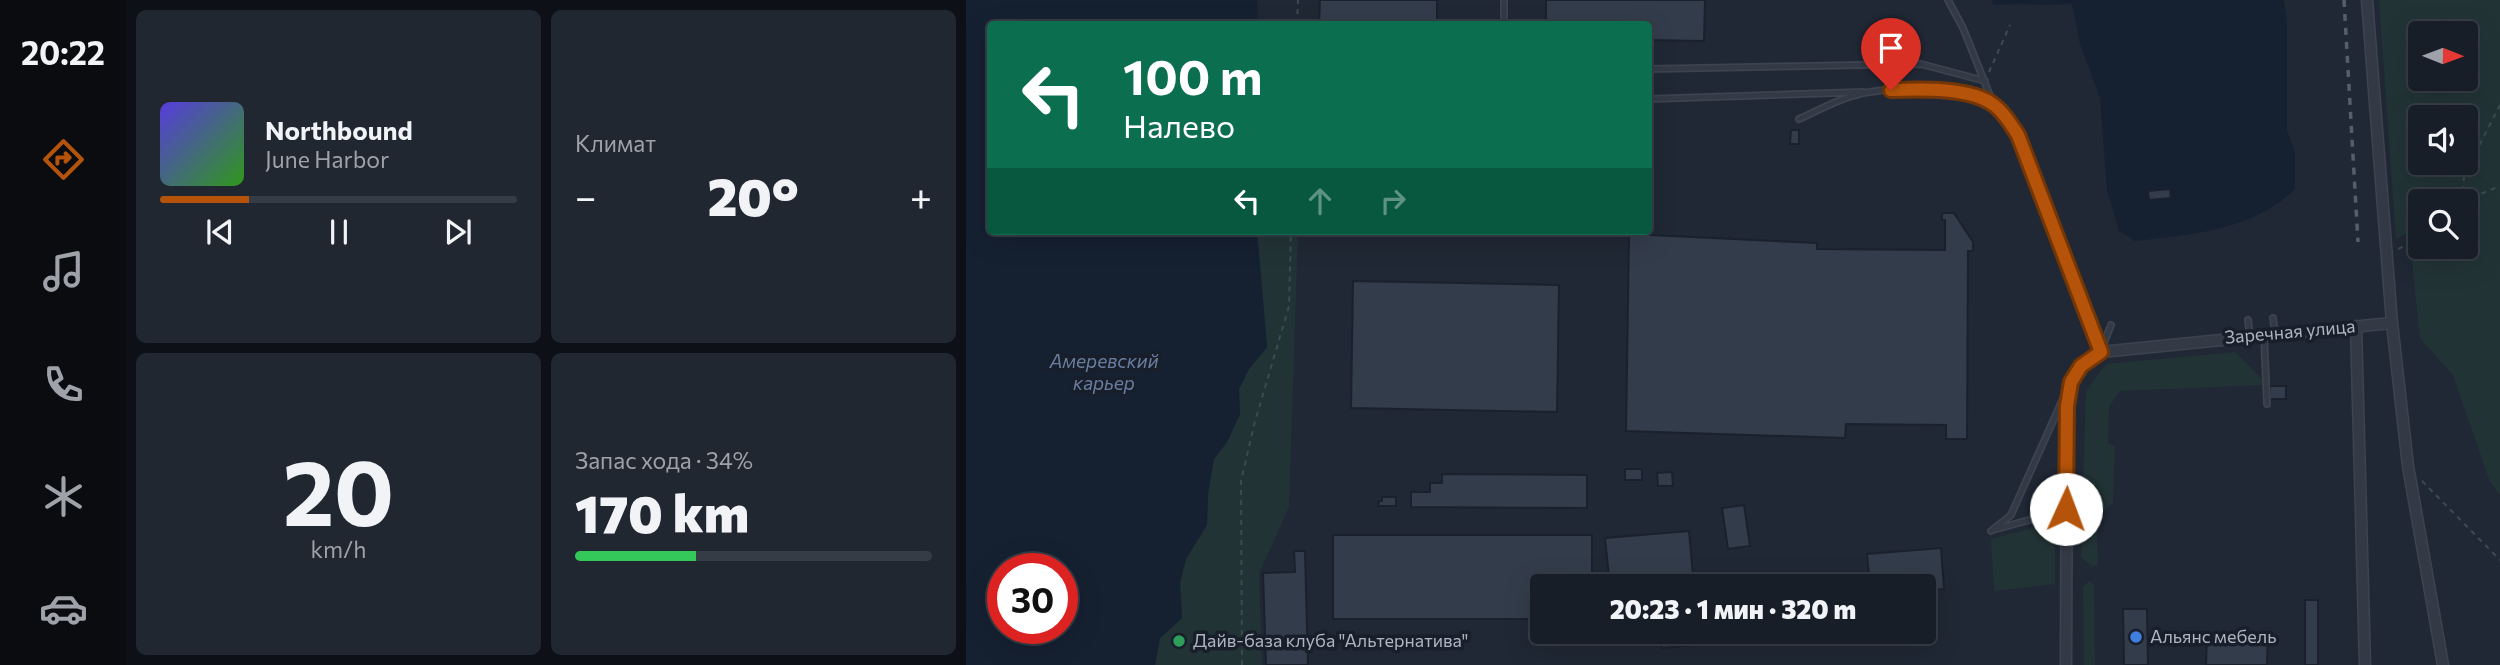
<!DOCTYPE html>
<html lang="ru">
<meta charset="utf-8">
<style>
body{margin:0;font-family:Commissioner,sans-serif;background:#212730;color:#f1f3f6;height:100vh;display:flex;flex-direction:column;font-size:26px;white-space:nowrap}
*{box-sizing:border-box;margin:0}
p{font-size:23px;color:#9fa2a8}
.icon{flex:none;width:38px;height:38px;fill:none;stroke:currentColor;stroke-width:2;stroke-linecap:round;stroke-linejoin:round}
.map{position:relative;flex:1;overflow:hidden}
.sheet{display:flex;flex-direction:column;gap:10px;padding:10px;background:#0d1016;width:840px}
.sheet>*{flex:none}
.hud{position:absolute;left:21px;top:21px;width:665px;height:214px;border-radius:7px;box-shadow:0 7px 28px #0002,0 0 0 2px #363c45;background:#0b6e4f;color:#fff;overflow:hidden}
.needle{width:46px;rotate:91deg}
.controls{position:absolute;left:1442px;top:21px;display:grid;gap:14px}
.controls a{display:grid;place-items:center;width:70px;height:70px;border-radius:7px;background:#181e28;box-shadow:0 7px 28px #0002,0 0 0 2px #363c45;font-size:35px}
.speed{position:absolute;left:21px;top:553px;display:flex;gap:14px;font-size:35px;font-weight:700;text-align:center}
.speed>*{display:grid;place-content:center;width:91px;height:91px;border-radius:50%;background:#181e28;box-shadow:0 7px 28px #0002,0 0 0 2px #363c45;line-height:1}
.speed .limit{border:10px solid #d22;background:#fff;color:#111}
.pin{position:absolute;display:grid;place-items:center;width:60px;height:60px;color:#fff;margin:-72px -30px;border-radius:50% 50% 50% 0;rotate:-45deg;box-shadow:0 0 7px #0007}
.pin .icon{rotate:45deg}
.me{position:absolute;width:77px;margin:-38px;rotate:2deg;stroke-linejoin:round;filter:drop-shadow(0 0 5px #0008)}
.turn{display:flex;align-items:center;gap:24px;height:147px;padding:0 21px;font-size:32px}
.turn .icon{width:91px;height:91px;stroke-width:2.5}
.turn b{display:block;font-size:49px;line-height:60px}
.lanes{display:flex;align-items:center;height:66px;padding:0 21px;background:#0003;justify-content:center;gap:35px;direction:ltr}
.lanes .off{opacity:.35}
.big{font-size:52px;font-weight:800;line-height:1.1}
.sheet .widget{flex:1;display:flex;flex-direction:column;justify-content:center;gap:10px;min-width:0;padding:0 24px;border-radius:10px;background:#212730}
.sheet .dial{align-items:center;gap:0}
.dial b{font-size:91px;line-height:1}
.song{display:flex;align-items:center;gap:21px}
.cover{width:84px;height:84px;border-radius:10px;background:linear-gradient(135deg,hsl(250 70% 55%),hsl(110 70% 35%))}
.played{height:7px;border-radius:4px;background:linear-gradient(90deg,#b45309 25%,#363c45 25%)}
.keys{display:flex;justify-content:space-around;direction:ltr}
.heat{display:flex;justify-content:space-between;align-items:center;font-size:38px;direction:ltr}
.charge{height:10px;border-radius:5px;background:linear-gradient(90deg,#34c759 34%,#363c45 0)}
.sheet .tiles{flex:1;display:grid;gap:10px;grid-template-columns:repeat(2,1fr)}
.trip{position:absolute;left:564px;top:574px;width:406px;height:70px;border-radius:7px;background:#181e28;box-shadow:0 7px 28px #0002,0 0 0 2px #363c45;font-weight:800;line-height:70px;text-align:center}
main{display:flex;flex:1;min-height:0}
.dock{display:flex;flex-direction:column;width:126px;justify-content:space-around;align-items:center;background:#0a0c10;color:#9fa2a8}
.dock .icon{width:49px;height:49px}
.dock .on{color:#b45309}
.dock b{font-size:32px;color:#f1f3f6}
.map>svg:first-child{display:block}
.green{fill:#223336;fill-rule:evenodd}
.water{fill:#152031;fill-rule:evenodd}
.building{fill:#333c4b;stroke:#1b212c;stroke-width:2}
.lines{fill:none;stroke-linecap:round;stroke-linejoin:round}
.service-casing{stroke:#3d434f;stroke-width:8}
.minor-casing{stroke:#3d434f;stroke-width:13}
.path{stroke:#3b4c4e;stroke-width:2;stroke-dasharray:5 5;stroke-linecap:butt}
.service{stroke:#343a45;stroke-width:4.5}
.minor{stroke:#343a45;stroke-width:10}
.rail{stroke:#565e6c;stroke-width:3.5;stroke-dasharray:7 7;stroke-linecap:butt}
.route-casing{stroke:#753606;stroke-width:18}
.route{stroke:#b45309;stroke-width:12}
.shop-dot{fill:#3f7fe0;stroke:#191f2a;stroke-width:2.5}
.leisure-dot{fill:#2e9e5b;stroke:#191f2a;stroke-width:2.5}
.labels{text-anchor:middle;stroke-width:7;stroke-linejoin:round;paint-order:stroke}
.street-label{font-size:18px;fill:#aeb5c2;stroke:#191f2a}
.poi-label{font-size:18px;fill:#aeb5c2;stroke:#191f2a;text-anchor:start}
.water-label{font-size:19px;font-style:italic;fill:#687ea0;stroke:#191f2a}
</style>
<main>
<nav class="dock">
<b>20:22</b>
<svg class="icon on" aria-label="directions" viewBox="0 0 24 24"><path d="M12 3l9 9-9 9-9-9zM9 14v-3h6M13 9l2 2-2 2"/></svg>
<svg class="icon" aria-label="music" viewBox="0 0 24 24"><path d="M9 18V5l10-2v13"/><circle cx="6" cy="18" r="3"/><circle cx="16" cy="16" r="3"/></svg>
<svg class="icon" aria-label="phone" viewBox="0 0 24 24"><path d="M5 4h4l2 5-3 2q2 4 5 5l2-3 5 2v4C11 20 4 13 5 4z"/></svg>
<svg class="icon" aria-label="climate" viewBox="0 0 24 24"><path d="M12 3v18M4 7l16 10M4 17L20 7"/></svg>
<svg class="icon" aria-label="car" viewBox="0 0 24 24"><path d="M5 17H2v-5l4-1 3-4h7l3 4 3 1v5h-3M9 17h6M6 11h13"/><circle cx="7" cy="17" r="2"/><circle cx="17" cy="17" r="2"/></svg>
</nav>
<section class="sheet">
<div class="tiles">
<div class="widget">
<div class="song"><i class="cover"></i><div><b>Northbound</b><p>June Harbor</p></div></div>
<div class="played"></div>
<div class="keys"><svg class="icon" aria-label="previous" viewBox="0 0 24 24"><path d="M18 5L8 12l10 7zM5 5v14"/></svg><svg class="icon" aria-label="pause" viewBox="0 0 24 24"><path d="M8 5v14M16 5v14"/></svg><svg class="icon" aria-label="next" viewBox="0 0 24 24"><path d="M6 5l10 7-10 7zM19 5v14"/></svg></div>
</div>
<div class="widget"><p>Климат</p>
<div class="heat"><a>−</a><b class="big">20°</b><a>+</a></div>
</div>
<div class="widget dial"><b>20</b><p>km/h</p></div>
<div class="widget"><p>Запас хода · 34%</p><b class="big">170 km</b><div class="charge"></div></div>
</div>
</section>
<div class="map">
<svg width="1534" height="665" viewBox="0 0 1534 665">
<rect width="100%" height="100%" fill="#202835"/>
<path class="green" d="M1413,0H1534V495L1524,482L1487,375L1454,338L1443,232L1430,239ZM1500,33V79H1454V33ZM1454,117H1500V163H1454ZM1454,201H1500V247H1454Z
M291,231H332L323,507L293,574L296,665H189L194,638L216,618L214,583L220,559L241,525L242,493L248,459L261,442L274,414L273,389L283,369L301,347Z
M1269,352L1296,379V385L1154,391L1143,407L1142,443L1149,446L1147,503L1130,518L1132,564L1126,567L1115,557L1120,391L1140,364Z
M1087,523L1089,527V584L1028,591L1025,539Z
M1123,581L1128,585L1129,665H1118L1117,587Z"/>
<path class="water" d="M0,0H291L292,24H24V231H291L301,347L283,369L273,389L274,414L261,442L248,459L242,493L241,525L220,559L214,583L216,618L194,638L189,665H0ZM37,569H96V628H37Z
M1026,0H1318L1321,21V131L1329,152V189C1286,231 1226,234 1169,241L1153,231L1141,190L1134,98L1114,44L1106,4C1079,6 1054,3 1027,5Z"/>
<path class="building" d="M354,0H471V24H353Z
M580,0H739L738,41L682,40V24H580Z
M825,130H833V144H824Z
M1204,189L1205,198L1183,200L1182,191Z
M976,213H988L1007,242V251H1002L1001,439H980V425L880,424L879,438L660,431L663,234L851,243V249L979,250V220H976Z
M387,281L593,285L591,412L385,408Z
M1304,386H1320V399H1303Z
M659,469H676V480H659Z
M706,472L707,486H692L691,473Z
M476,474L621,475V508L445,507V492H464V483H476Z
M416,497H430V506H412L413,501H416Z
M778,505L784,546L762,549L756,508Z
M723,531L728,586H644L639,538Z
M367,535H626V586H576V619H367Z
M975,548L978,589L957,591V586H904L901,554Z
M328,551H339L342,665H300L297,573L329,572Z
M1339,600H1352V665H1339Z
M1157,609H1181L1182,665H1158Z
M694,632H738L739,644L696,648Z
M1241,637H1302L1301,665H1240Z"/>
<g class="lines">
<defs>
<path id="service" d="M538,0V24
M982,0L997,28L1027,103
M682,69L955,64L1019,81
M682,99L897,92
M833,119C855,109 880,95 904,92C935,87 1004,85 1029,106C1039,114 1045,125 1052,135L1135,351
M1307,318L1309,334
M1282,320L1284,337
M1298,336L1301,404
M1135,351L1145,325
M1027,530L1099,510
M1025,531L1045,515L1100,392"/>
<path id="minor" d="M1401,0L1426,323L1442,466L1477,665
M1390,326L1399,665
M1100,665L1101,406C1106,376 1110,369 1135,352L1426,323"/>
</defs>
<use href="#service" class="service-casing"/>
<use href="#minor" class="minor-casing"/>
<path class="path" d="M331,24L332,0
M1023,72L1044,25
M1497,201L1498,175L1534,105
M1497,201L1534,186
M1432,249L1454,239
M1456,481L1534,560
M276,665L275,481L288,425L323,306L325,231"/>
<use href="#service" class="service"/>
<use href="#minor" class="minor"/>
<path class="rail" d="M1378,0L1392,242"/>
</g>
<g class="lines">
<defs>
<path id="route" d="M925,90C954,89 1005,87 1028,105C1039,113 1045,125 1052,135L1135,352L1115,366L1105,382L1101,406L1100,509"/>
</defs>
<use href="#route" class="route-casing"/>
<use href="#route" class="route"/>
</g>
<circle class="shop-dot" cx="1170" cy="637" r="7"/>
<circle class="leisure-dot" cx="213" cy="641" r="7"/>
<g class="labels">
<g class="street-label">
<text transform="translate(1324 332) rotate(-5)" y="6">Заречная улица</text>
</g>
<g class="poi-label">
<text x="1184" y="643">Альянс мебель</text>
<text x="227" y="647">Дайв-база клуба "Альтернатива"</text>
</g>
<g class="water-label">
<text x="138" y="368">Амеревский<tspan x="138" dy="22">карьер</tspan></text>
</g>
</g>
</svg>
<div class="controls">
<a><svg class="needle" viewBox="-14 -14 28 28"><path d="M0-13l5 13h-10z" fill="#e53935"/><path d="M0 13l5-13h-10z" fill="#9fa2a8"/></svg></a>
<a><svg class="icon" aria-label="sound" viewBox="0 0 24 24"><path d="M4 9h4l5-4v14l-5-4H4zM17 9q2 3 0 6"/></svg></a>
<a><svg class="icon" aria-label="search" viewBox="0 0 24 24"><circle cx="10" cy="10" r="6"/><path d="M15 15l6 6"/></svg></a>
</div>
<div class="speed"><div class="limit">30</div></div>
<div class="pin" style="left:925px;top:90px;background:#d93025"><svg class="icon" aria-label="arrive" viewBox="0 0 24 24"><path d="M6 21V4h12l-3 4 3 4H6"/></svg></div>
<svg class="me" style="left:1100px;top:509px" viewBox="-20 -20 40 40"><circle r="19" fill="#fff"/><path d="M0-13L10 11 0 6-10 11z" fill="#b45309"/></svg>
<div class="trip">20:23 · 1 мин · 320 m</div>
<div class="hud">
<div class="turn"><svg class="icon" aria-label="left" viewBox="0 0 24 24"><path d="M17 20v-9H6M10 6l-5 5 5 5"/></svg><div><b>100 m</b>Налево</div></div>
<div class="lanes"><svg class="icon" aria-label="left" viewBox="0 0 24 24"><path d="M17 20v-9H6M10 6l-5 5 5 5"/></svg><svg class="icon off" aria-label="ahead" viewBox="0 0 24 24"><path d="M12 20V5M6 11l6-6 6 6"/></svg><svg class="icon off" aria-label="right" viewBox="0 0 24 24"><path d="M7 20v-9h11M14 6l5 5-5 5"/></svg></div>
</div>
</div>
</main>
